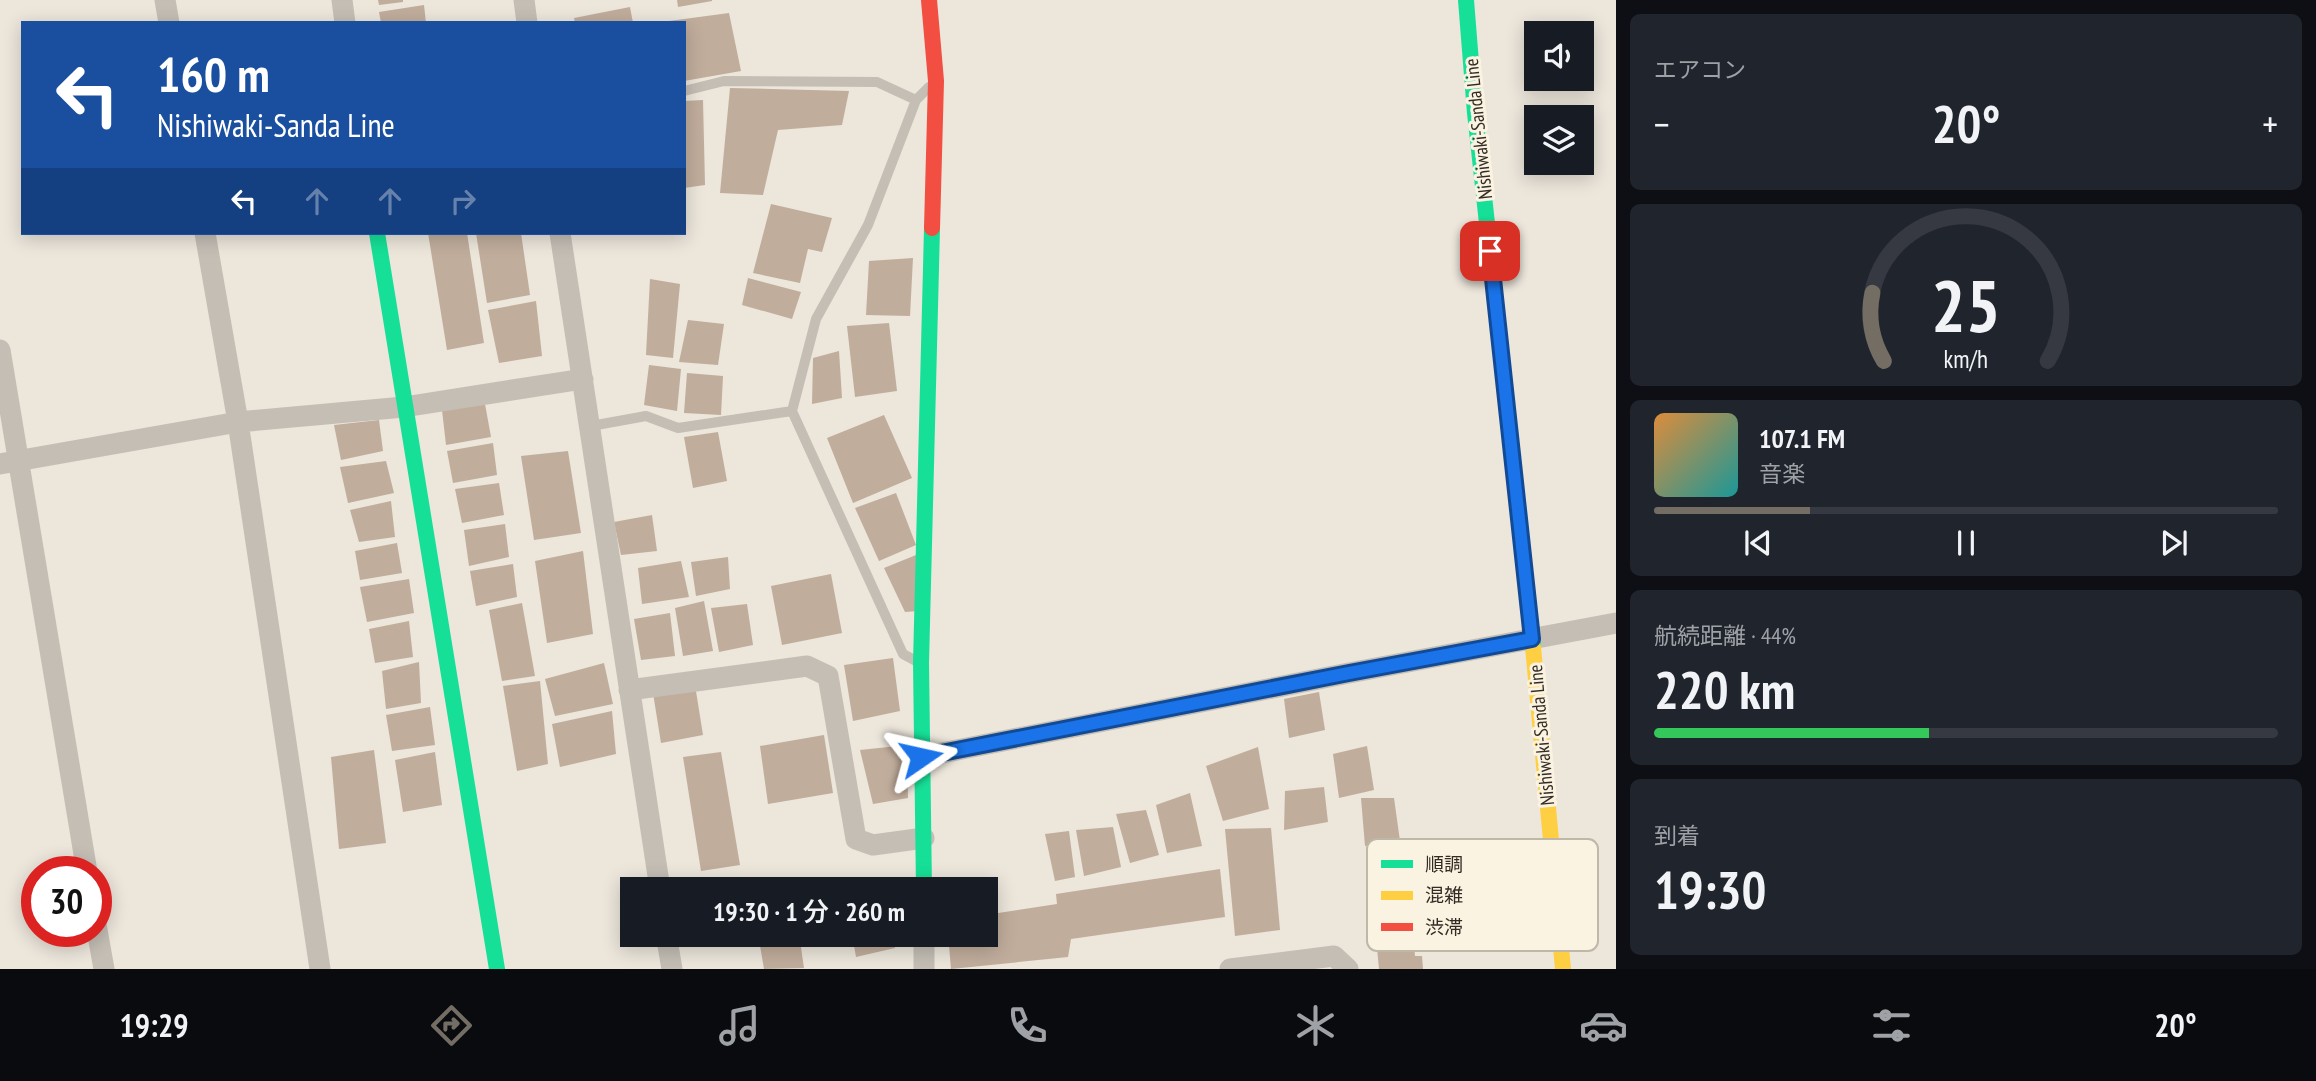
<!DOCTYPE html>
<html lang="ja">
<meta charset="utf-8">
<style>
body{margin:0;font-family:"PT Sans Narrow","Noto Sans JP",sans-serif;background:#20242c;color:#f1f3f6;height:100vh;display:flex;flex-direction:column;font-size:26px;white-space:nowrap}
*{box-sizing:border-box;margin:0}
p{font-size:23px;color:#9ea1a6}
.icon{flex:none;width:38px;height:38px;fill:none;stroke:currentColor;stroke-width:2;stroke-linecap:round;stroke-linejoin:round}
.map{position:relative;flex:1;overflow:hidden}
.panel{display:flex;flex-direction:column;gap:14px;padding:14px;background:#0d0f14;width:700px}
.panel>*{flex:none}
.guide{position:absolute;left:21px;top:21px;width:665px;height:214px;border-radius:0px;box-shadow:0 4px 18px #0003;background:#1a4fa0;color:#fff;overflow:hidden}
.fabs{position:absolute;left:1524px;top:21px;display:grid;gap:14px}
.fabs a{display:grid;place-items:center;width:70px;height:70px;border-radius:0px;background:#171b24;box-shadow:0 4px 18px #0003;font-size:35px}
.speed{position:absolute;left:21px;top:856px;display:flex;gap:14px;font-size:35px;font-weight:700;text-align:center}
.speed>*{display:grid;place-content:center;width:91px;height:91px;border-radius:50%;background:#171b24;box-shadow:0 4px 18px #0003;line-height:1}
.speed .limit{border:10px solid #d22;background:#fff;color:#111}
.pin{position:absolute;display:grid;place-items:center;width:60px;height:60px;color:#fff;margin:-30px;border-radius:14px;box-shadow:0 4px 10px #0006}
.me{position:absolute;width:77px;margin:-38px;rotate:79deg;stroke-linejoin:round;filter:drop-shadow(0 0 5px #0008)}
.turn{display:flex;align-items:center;gap:24px;height:147px;padding:0 21px;font-size:32px}
.turn .icon{width:91px;height:91px;stroke-width:2.5}
.turn b{display:block;font-size:49px;line-height:60px}
.lanes{display:flex;align-items:center;height:66px;padding:0 21px;background:#0003;justify-content:center;gap:35px;direction:ltr}
.lanes .off{opacity:.35}
.big{font-size:52px;font-weight:600;line-height:1.1}
.panel .widget{flex:1;display:flex;flex-direction:column;justify-content:center;gap:10px;min-width:0;padding:0 24px;border-radius:10px;background:#20242c}
.panel .dial{align-items:center;gap:0}
.dial svg{height:182px;overflow:visible;fill:none;stroke:#363941;stroke-width:7;stroke-linecap:round;text-anchor:middle}
.dial text{fill:#f1f3f6;stroke:none}
.song{display:flex;align-items:center;gap:21px}
.cover{width:84px;height:84px;border-radius:10px;background:linear-gradient(135deg,hsl(30 70% 55%),hsl(180 70% 35%))}
.played{height:7px;border-radius:4px;background:linear-gradient(90deg,#746d64 25%,#363941 25%)}
.keys{display:flex;justify-content:space-around;direction:ltr}
.heat{display:flex;justify-content:space-between;align-items:center;font-size:38px;direction:ltr}
.charge{height:10px;border-radius:5px;background:linear-gradient(90deg,#34c759 44%,#363941 0)}
.trip{position:absolute;left:620px;top:877px;width:378px;height:70px;border-radius:0px;background:#171b24;box-shadow:0 4px 18px #0003;font-weight:600;line-height:70px;text-align:center}
.menu{display:flex;height:112px;justify-content:space-around;align-items:center;background:#090b0e;color:#9ea1a6}
.menu .icon{width:49px;height:49px}
.menu .current{color:#746d64}
.menu b{font-size:32px;color:#f1f3f6}
main{display:flex;flex:1;min-height:0}
.map>svg:first-child{display:block}
.building{fill:#c1ad9c}
.lines{fill:none;stroke-linecap:round;stroke-linejoin:round}
.lane{stroke:#c4beb5;stroke-width:10}
.street{stroke:#c4beb5;stroke-width:21}
.fast{stroke:#16e098;stroke-width:16}
.slow{stroke:#ffcf43;stroke-width:16}
.jam{stroke:#f24e42;stroke-width:16}
.route-casing{stroke:#114b97;stroke-width:18}
.route{stroke:#1a73e8;stroke-width:12}
.labels{text-anchor:middle;stroke-width:6;stroke-linejoin:round;paint-order:stroke}
.street-label{font-size:19px;fill:#342c24;stroke:#faf3e1}
.key{fill:#faf3e1;stroke:#bfb7a8;stroke-width:2}
.key-label{font-size:19px;fill:#342c24}
</style>
<main>
<div class="map">
<svg width="1616" height="969" viewBox="0 0 1616 969">
<rect width="100%" height="100%" fill="#ece6db"/>
<path class="building" d="M378,0H403V2L379,5Z
M677,0H712V1L678,7Z
M424,5L426,23H381L379,12Z
M630,7L633,23H575L574,18Z
M729,13L741,71L684,81V23L669,21Z
M730,88L849,91L842,125L778,130L763,195L720,193Z
M703,100L705,185L684,188V101Z
M771,204L832,218L822,252L808,249L800,283L753,273Z
M428,233H467L484,343L447,350Z
M476,233H521L530,295L487,303Z
M913,258L910,316L866,315L869,261Z
M748,278L801,292L792,319L742,305Z
M650,279L680,284L673,358L646,355Z
M536,301L542,356L499,363L488,310Z
M688,320L724,324L718,365L679,362Z
M889,323L897,391L855,397L847,326Z
M839,351L842,398L812,404L813,358Z
M649,365L681,369L677,411L644,405Z
M687,373L723,376L721,415L684,413Z
M485,404L491,437L446,445L442,410Z
M884,415L912,478L853,503L827,438Z
M379,420L383,451L341,460L334,425Z
M718,432L727,481L693,488L684,437Z
M493,443L497,475L453,483L447,451Z
M568,451L581,533L534,540L521,456Z
M386,461L394,493L348,503L340,467Z
M499,483L504,515L462,523L455,489Z
M896,493L916,545L879,561L855,508Z
M391,501L395,537L359,542L350,510Z
M652,515L657,551L621,555L614,522Z
M505,524L509,557L469,566L464,530Z
M397,543L402,573L360,580L355,551Z
M583,551L593,634L547,643L535,561Z
M916,555L918,611L905,612L884,568Z
M728,557L730,589L696,596L691,562Z
M681,561L689,597L642,604L638,568Z
M513,564L517,597L476,606L470,571Z
M831,574L842,633L782,645L771,586Z
M409,579L414,613L367,622L360,587Z
M704,601L713,651L683,656L675,608Z
M522,603L535,676L502,681L489,610Z
M747,604L753,645L719,652L711,608Z
M670,613L675,656L641,660L634,619Z
M409,621L413,657L375,663L369,629Z
M893,658L900,711L853,721L844,665Z
M419,662L421,703L386,709L382,671Z
M604,663L613,704L555,716L545,679Z
M540,681L548,764L517,771L503,686Z
M695,685L703,735L661,743L653,693Z
M1319,692L1325,730L1289,738L1284,699Z
M430,707L435,745L392,751L386,715Z
M612,711L616,754L560,767L552,724Z
M824,735L833,793L768,804L760,746Z
M907,745L908,798L873,804L860,750Z
M1367,746L1374,790L1339,798L1333,754Z
M1258,747L1269,809L1223,821L1206,766Z
M374,750L386,843L339,849L331,757Z
M435,752L442,805L403,812L395,760Z
M721,752L740,865L701,871L683,757Z
M1324,787L1328,822L1284,830L1285,791Z
M1190,793L1202,846L1167,853L1156,805Z
M1361,798H1394L1400,841L1365,846Z
M1146,810L1159,855L1130,863L1116,814Z
M1113,827L1121,867L1084,876L1076,830Z
M1271,828L1280,930L1235,936L1225,829Z
M1069,831L1075,877L1055,881L1045,834Z
M1220,869L1225,917L1071,939L1068,957L951,969L948,934H985V915L1057,904L1056,894Z
M758,934H799L804,968L764,969Z
M852,934H892L895,948L856,957Z
M1414,945L1415,956H1422L1423,969H1379L1377,948Z"/>
<g class="lines">
<path class="lane" d="M684,91L724,81L877,82L916,100
M792,411L816,319L868,225L916,100L929,87
M591,426L646,416L678,428L792,411L903,654L918,662"/>
<path class="street" d="M165,0L169,23
M342,0L345,23
M524,0L527,23
M205,233L238,422L320,969
M560,233L660,889
M0,350L87,872
M0,464L238,422L404,407L583,379
M629,690L807,666L828,676L856,839L873,845L924,838
M921,757L1349,673L1616,623
M96,924L104,969
M666,934L672,969
M924,969V934
M1230,969L1334,956L1348,969"/>
<path class="fast" d="M1466,0L1475,113L1533,647
M377,233L497,969
M924,889L921,663L932,228"/>
<path class="slow" d="M1533,647L1563,969"/>
<path class="jam" d="M929,0L936,81L932,228"/>
</g>
<g class="lines">
<defs>
<path id="route" d="M921,757L1349,673L1532,639L1490,251"/>
</defs>
<use href="#route" class="route-casing"/>
<use href="#route" class="route"/>
</g>
<g class="labels">
<g class="street-label">
<text transform="translate(1478 129) rotate(-96)" y="7">Nishiwaki-Sanda Line</text>
<text transform="translate(1541 735) rotate(-95)" y="7">Nishiwaki-Sanda Line</text>
</g>
</g>
<rect x="1367" y="839" width="231" height="112" rx="10" class="key"/>
<rect x="1381" y="860" width="32" height="8" fill="#16e098"/>
<rect x="1381" y="891" width="32" height="9" fill="#ffcf43"/>
<rect x="1381" y="923" width="32" height="8" fill="#f24e42"/>
<g class="key-label">
<text x="1425" y="871">順調</text>
<text x="1425" y="902">混雑</text>
<text x="1425" y="934">渋滞</text>
</g>
</svg>
<div class="fabs">
<a><svg class="icon" aria-label="sound" viewBox="0 0 24 24"><path d="M4 9h4l5-4v14l-5-4H4zM17 9q2 3 0 6"/></svg></a>
<a><svg class="icon" aria-label="layers" viewBox="0 0 24 24"><path d="M12 4l9 5-9 5-9-5zM3 14l9 5 9-5"/></svg></a>
</div>
<div class="speed"><div class="limit">30</div></div>
<div class="pin" style="left:1490px;top:251px;background:#d93025"><svg class="icon" aria-label="arrive" viewBox="0 0 24 24"><path d="M6 21V4h12l-3 4 3 4H6"/></svg></div>
<svg class="me" style="left:921px;top:757px" viewBox="-20 -20 40 40"><path d="M0-17L14 15 0 8-14 15z" fill="#1a73e8" stroke="#fff" stroke-width="4"/></svg>
<div class="trip">19:30 · 1 分 · 260 m</div>
<div class="guide">
<div class="turn"><svg class="icon" aria-label="left" viewBox="0 0 24 24"><path d="M17 20v-9H6M10 6l-5 5 5 5"/></svg><div><b>160 m</b>Nishiwaki-Sanda Line</div></div>
<div class="lanes"><svg class="icon" aria-label="left" viewBox="0 0 24 24"><path d="M17 20v-9H6M10 6l-5 5 5 5"/></svg><svg class="icon off" aria-label="ahead" viewBox="0 0 24 24"><path d="M12 20V5M6 11l6-6 6 6"/></svg><svg class="icon off" aria-label="ahead" viewBox="0 0 24 24"><path d="M12 20V5M6 11l6-6 6 6"/></svg><svg class="icon off" aria-label="right" viewBox="0 0 24 24"><path d="M7 20v-9h11M14 6l5 5-5 5"/></svg></div>
</div>
</div>
<section class="panel">
<div class="widget"><p>エアコン</p>
<div class="heat"><a>−</a><b class="big">20°</b><a>+</a></div>
</div>
<div class="widget dial"><svg viewBox="0 0 100 80">
<path d="M14 69A42 42 0 1 1 86 69"/>
<path d="M14 69A42 42 0 0 1 9 39" stroke="#746d64"/>
<text x="50" y="56" font-size="32" font-weight="700">25</text>
<text x="50" y="72" font-size="11">km/h</text>
</svg></div>
<div class="widget">
<div class="song"><i class="cover"></i><div><b>107.1 FM</b><p>音楽</p></div></div>
<div class="played"></div>
<div class="keys"><svg class="icon" aria-label="previous" viewBox="0 0 24 24"><path d="M18 5L8 12l10 7zM5 5v14"/></svg><svg class="icon" aria-label="pause" viewBox="0 0 24 24"><path d="M8 5v14M16 5v14"/></svg><svg class="icon" aria-label="next" viewBox="0 0 24 24"><path d="M6 5l10 7-10 7zM19 5v14"/></svg></div>
</div>
<div class="widget"><p>航続距離 · 44%</p><b class="big">220 km</b><div class="charge"></div></div>
<div class="widget"><p>到着</p><b class="big">19:30</b></div>
</section>
</main>
<nav class="menu">
<b>19:29</b>
<svg class="icon current" aria-label="directions" viewBox="0 0 24 24"><path d="M12 3l9 9-9 9-9-9zM9 14v-3h6M13 9l2 2-2 2"/></svg>
<svg class="icon" aria-label="music" viewBox="0 0 24 24"><path d="M9 18V5l10-2v13"/><circle cx="6" cy="18" r="3"/><circle cx="16" cy="16" r="3"/></svg>
<svg class="icon" aria-label="phone" viewBox="0 0 24 24"><path d="M5 4h4l2 5-3 2q2 4 5 5l2-3 5 2v4C11 20 4 13 5 4z"/></svg>
<svg class="icon" aria-label="climate" viewBox="0 0 24 24"><path d="M12 3v18M4 7l16 10M4 17L20 7"/></svg>
<svg class="icon" aria-label="car" viewBox="0 0 24 24"><path d="M5 17H2v-5l4-1 3-4h7l3 4 3 1v5h-3M9 17h6M6 11h13"/><circle cx="7" cy="17" r="2"/><circle cx="17" cy="17" r="2"/></svg>
<svg class="icon" aria-label="filters" viewBox="0 0 24 24"><path d="M4 7h16M4 17h16"/><circle cx="9" cy="7" r="2"/><circle cx="15" cy="17" r="2"/></svg>
<b>20°</b>
</nav>
